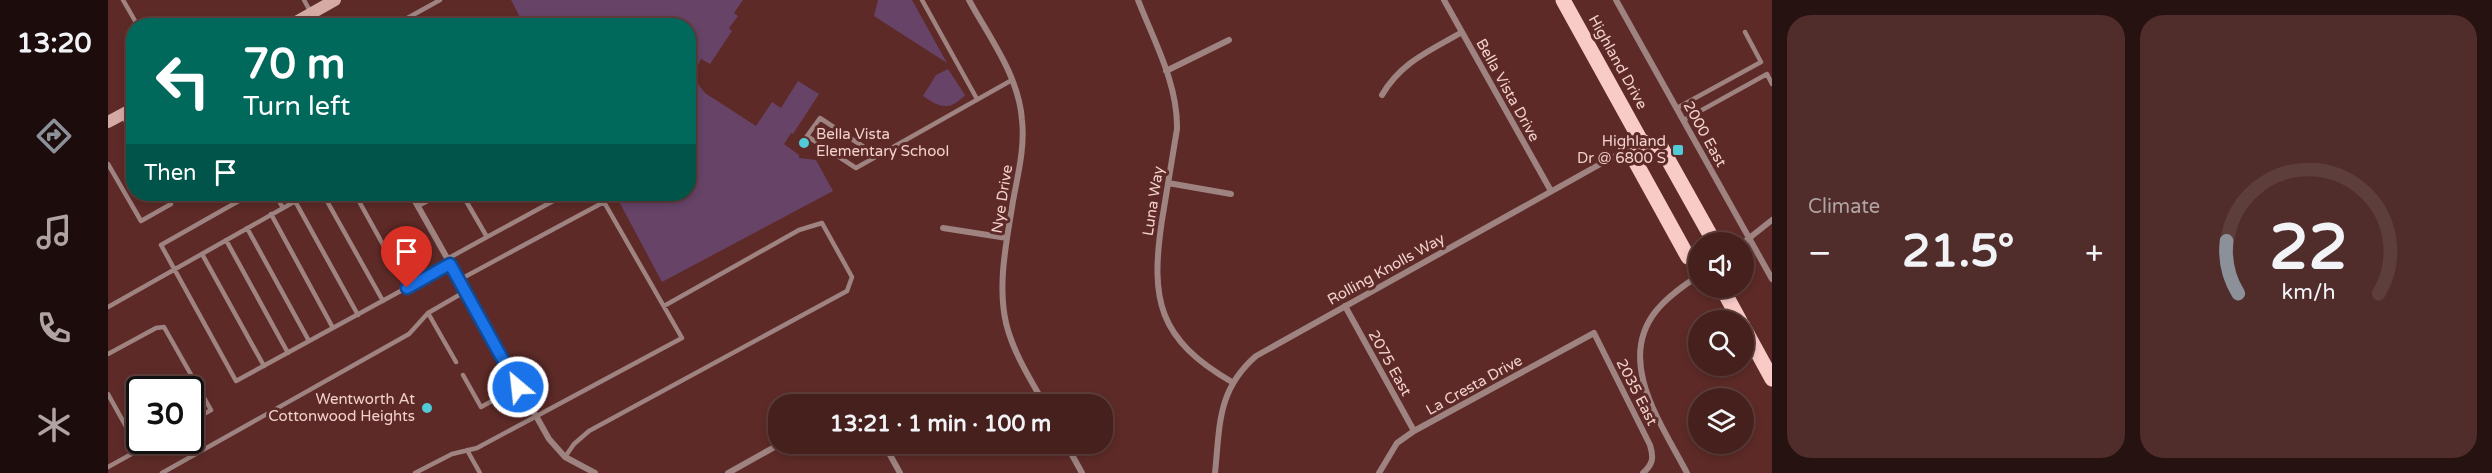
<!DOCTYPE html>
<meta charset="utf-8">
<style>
body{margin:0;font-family:"Varela Round",sans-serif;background:#502d2a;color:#f1f3f6;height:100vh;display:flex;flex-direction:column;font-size:22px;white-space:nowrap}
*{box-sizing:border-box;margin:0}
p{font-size:20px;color:#b0a3a4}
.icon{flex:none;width:33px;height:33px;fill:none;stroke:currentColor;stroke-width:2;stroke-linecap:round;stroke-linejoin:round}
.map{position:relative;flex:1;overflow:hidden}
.sheet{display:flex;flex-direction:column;gap:15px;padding:15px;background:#261210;width:720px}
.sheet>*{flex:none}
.top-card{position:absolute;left:18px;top:18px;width:570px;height:183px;border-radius:24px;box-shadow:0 3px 9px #0003,0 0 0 2px #5e3e3b;background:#00695c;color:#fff;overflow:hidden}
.fabs{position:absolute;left:1580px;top:232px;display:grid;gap:12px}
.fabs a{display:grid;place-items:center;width:66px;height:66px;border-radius:50%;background:#46201d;box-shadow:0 3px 9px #0003,0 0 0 2px #5e3e3b;font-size:30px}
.speed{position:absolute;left:18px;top:376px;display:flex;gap:12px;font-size:30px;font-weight:700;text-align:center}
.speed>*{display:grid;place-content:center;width:78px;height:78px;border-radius:50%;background:#46201d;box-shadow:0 3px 9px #0003,0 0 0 2px #5e3e3b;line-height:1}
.speed .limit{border:3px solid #111;border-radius:9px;background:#fff;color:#111}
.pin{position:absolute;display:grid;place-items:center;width:51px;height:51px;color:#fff;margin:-62px -26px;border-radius:50% 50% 50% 0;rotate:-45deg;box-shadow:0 0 6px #0007}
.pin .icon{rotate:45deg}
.me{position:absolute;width:66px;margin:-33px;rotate:332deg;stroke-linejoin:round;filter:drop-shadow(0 0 4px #0008)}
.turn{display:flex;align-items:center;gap:21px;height:126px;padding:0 18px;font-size:27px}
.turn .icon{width:78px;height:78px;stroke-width:2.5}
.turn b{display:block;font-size:42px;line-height:51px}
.then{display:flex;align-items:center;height:57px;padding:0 18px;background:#0003;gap:12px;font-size:22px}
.big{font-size:45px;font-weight:800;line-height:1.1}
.sheet .card{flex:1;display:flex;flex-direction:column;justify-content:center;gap:9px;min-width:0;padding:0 21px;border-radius:24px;background:#502d2a}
.sheet .dial{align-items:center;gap:0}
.dial svg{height:156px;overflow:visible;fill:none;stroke:#5e3e3b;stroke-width:7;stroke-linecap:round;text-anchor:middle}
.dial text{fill:#f1f3f6;stroke:none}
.heat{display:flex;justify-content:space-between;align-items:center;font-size:33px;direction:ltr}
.sheet .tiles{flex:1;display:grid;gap:15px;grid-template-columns:repeat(2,1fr)}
.trip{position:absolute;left:660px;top:394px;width:345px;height:60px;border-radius:24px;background:#46201d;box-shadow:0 3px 9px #0003,0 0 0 2px #5e3e3b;font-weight:800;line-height:60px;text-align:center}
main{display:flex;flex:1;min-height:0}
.menu{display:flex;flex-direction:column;width:108px;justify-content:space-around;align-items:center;background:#1c0d0c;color:#b0a3a4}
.menu .icon{width:42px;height:42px}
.menu .active{color:#8c9099}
.menu b{font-size:27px;color:#f1f3f6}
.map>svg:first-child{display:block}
.green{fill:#664367}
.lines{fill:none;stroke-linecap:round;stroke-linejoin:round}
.lane{stroke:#9e8380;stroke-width:4.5}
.street{stroke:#9e8380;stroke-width:6}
.secondary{stroke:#d5aaa5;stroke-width:12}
.primary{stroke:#f8cbc7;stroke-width:15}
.route-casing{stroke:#114b97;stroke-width:15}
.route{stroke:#1a73e8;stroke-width:10}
.poi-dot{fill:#52cbd8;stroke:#5d2a27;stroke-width:2}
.labels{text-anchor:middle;stroke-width:6;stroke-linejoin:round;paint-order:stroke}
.street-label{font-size:15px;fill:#f2d1cd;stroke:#5d2a27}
.poi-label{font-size:15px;fill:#f2d1cd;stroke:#5d2a27;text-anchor:end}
</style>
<main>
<nav class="menu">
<b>13:20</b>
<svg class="icon active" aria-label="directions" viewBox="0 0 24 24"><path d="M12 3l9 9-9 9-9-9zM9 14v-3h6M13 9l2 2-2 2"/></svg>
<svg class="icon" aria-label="music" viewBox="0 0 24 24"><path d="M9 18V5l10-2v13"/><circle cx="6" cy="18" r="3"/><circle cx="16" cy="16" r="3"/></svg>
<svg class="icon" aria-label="phone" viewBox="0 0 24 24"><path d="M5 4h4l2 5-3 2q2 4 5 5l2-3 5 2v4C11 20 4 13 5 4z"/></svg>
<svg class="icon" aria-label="climate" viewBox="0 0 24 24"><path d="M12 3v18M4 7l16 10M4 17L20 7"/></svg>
</nav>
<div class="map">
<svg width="1664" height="473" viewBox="0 0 1664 473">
<rect width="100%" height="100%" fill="#5d2a27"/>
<path class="green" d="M403,0H635L626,13L630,16L621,28L624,31L602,64L593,59L586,73H581L580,26L416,25Z
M770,0H804L839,63L766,16Z
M840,69L857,95C841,112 831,107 815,96L828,75Z
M581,79H585L583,82L586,84H590L597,93L648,126L664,102L673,108L690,81L711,94L685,134L683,133L676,144L691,155V158L708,160L725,191L554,282L507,194H580Z"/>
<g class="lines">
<path class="lane" d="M15,0L30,26
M196,0L202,11
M814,0L869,99
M301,17L306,26
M285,26L332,0
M1569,108L1653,62L1637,32
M14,115L26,136
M1576,120L1659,74L1664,84
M768,155L712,118L699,136L748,168L904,80
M0,164L33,221L63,204L57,194
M143,194L53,245L128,381L342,264
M167,194L175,208
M215,194L275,301
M247,194L299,288
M354,194L379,237L458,194
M187,201L250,315
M310,206L333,194
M163,214L225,328
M139,228L201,341
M118,240L180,353
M94,254L156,366
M339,259L379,237
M0,307L200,194
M0,354L48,328L56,327L103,410L82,422
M348,362L320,313L358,291
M355,375L373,407L410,387
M0,394L31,450
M359,450L372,473
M457,457L466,444L481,431L739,291L744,277L714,223L691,230L556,306
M0,467L47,441
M54,473L301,334L320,313
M307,473L344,454L369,448L574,338L496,202L351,280"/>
<path class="street" d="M861,0C881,37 911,76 914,120C917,147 910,174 905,201C899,240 889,283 898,323C905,352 922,379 937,405
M1030,0C1046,41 1070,84 1069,129C1064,159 1059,190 1054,220C1042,300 1050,339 1124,382
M1336,0L1443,191
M1508,0L1664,279
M203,14L210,26
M1058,71L1121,40
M1274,95C1293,62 1322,51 1354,32
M1060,183L1123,194
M303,194L441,439L457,457L487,473
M835,228L899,238
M1635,243L1664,220
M1237,306L1306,431
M743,405L748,403L749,405
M776,444L792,473
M958,444L974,473
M620,473L672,444
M1107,473C1112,425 1109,390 1148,356L1530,143
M1271,473L1289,443L1306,431L1486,333L1542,445C1546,458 1545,464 1535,473
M1579,473C1555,426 1507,362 1548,311C1559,297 1575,286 1590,276"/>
<path class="secondary" d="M181,26L227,0
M0,122L26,108"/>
<path class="primary" d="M1455,0L1533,141L1527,161L1580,257L1590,261
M1533,141L1553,147L1605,240L1604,243
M1614,288L1632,321
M1635,326L1664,379"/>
</g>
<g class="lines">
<defs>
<path id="route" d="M299,288L342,264L410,387"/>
</defs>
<use href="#route" class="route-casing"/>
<use href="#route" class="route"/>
</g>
<g class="poi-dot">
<circle cx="696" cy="143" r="6"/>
<rect x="1564" y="144" width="12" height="12" rx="3"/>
<circle cx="319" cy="408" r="6"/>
</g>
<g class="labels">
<g class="street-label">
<text transform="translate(1510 62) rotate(61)" y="5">Highland Drive</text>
<text transform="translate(1400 90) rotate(61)" y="5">Bella Vista Drive</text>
<text transform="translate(1597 134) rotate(61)" y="5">2000 East</text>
<text transform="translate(894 199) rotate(-81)" y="5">Nye Drive</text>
<text transform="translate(1045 201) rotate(-81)" y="5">Luna Way</text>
<text transform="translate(1278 269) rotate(-29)" y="5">Rolling Knolls Way</text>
<text transform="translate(1282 363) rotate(61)" y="5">2075 East</text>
<text transform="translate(1366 385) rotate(-29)" y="5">La Cresta Drive</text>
<text transform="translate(1529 392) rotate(63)" y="5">2035 East</text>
</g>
<g class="poi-label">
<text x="708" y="139" text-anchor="start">Bella Vista<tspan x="708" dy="17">Elementary School</tspan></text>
<text x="1558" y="146">Highland<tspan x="1558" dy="17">Dr @ 6800 S</tspan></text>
<text x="307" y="404">Wentworth At<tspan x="307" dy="17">Cottonwood Heights</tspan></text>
</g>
</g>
</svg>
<div class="fabs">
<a><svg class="icon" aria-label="sound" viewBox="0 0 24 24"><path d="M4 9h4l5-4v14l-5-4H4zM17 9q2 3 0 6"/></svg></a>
<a><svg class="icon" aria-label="search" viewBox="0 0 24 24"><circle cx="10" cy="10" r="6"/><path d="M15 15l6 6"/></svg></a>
<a><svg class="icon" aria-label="layers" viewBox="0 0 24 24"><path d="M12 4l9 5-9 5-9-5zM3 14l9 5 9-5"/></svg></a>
</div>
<div class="speed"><div class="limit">30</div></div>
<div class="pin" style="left:299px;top:288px;background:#d93025"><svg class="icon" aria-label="arrive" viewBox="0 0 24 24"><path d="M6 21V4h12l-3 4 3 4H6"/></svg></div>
<svg class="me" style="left:410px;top:387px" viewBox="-20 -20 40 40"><circle r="17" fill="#1a73e8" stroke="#fff" stroke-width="3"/><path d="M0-11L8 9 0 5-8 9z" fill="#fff"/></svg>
<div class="trip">13:21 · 1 min · 100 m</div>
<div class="top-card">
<div class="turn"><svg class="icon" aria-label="left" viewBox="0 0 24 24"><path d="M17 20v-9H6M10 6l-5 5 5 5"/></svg><div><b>70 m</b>Turn left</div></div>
<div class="then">Then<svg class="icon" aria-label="arrive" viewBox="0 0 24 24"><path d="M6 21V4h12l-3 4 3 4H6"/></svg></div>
</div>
</div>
<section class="sheet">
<div class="tiles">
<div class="card"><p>Climate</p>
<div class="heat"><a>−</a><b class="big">21.5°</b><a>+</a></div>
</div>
<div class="card dial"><svg viewBox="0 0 100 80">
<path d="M14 69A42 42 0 1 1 86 69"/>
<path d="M14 69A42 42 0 0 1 8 42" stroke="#8c9099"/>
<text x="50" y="56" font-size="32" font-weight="700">22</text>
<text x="50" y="72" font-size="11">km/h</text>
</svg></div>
</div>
</section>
</main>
